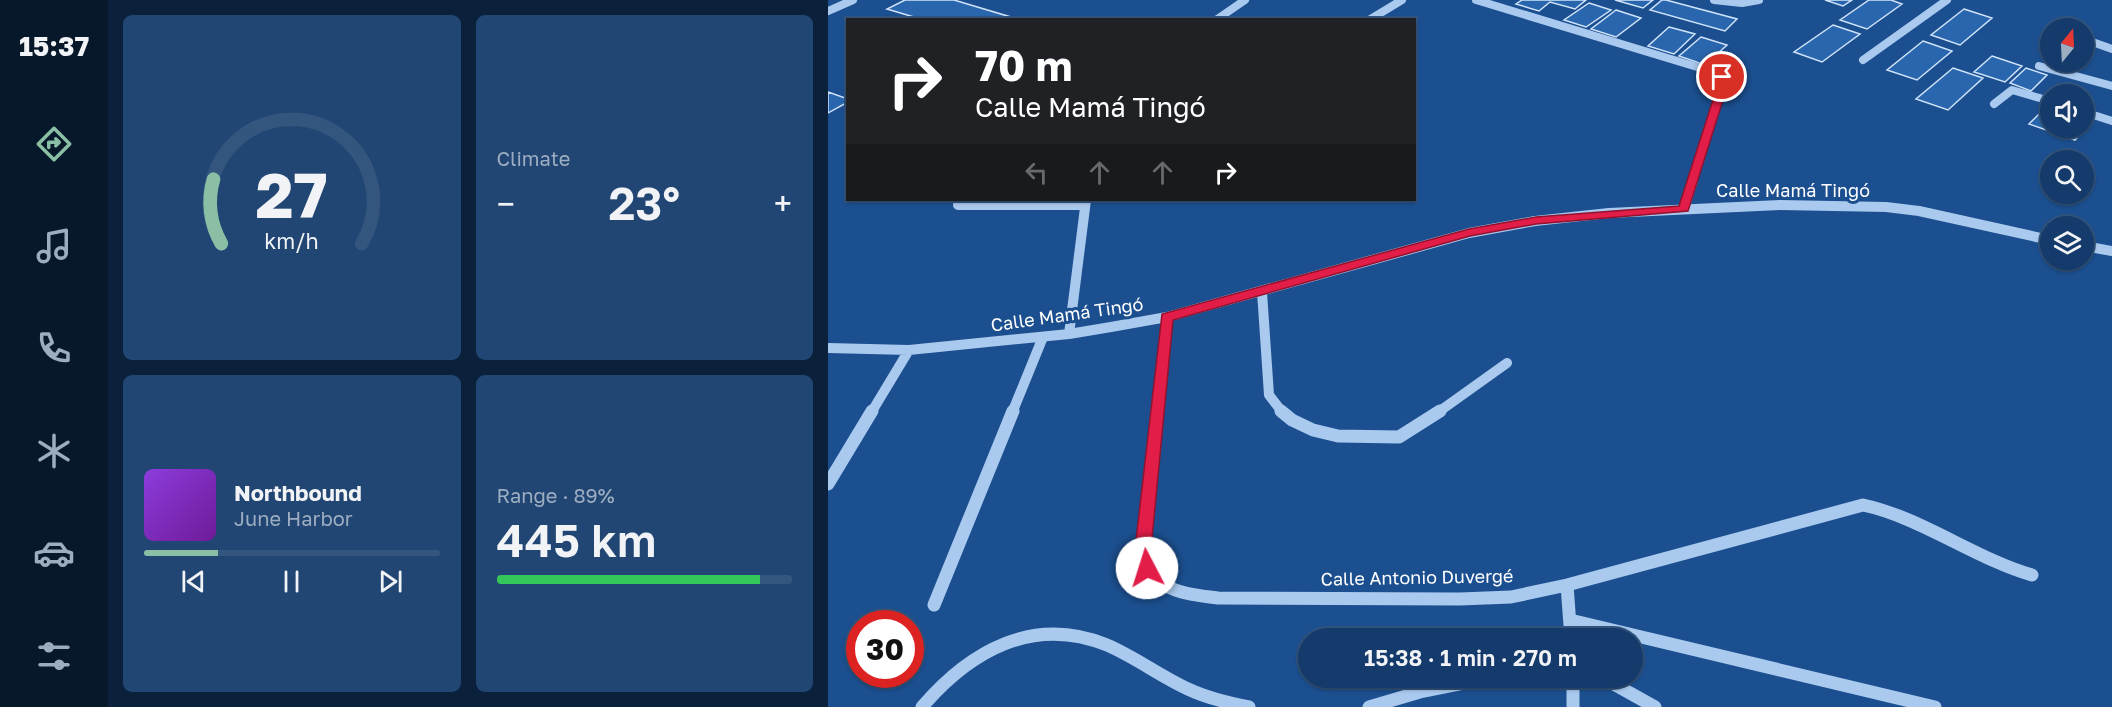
<!DOCTYPE html>
<meta charset="utf-8">
<style>
body{margin:0;font-family:"Golos Text",sans-serif;background:#214673;color:#f1f3f6;height:100vh;display:flex;flex-direction:column;font-size:22px;white-space:nowrap}
*{box-sizing:border-box;margin:0}
p{font-size:20px;color:#9dadc1}
.icon{flex:none;width:33px;height:33px;fill:none;stroke:currentColor;stroke-width:2;stroke-linecap:round;stroke-linejoin:round}
.map{position:relative;flex:1;overflow:hidden}
.drawer{display:flex;flex-direction:column;gap:15px;padding:15px;background:#0b203b;width:720px}
.drawer>*{flex:none}
.hud{position:absolute;left:18px;top:18px;width:570px;height:183px;border-radius:0px;box-shadow:0 2px 4px #0004,0 0 0 2px #33557e;background:#202124;color:#fff;overflow:hidden}
.needle{width:39px;rotate:18deg}
.tools{position:absolute;left:1212px;top:18px;display:grid;gap:12px}
.tools a{display:grid;place-items:center;width:54px;height:54px;border-radius:50%;background:#143b6b;box-shadow:0 2px 4px #0004,0 0 0 2px #33557e;font-size:30px}
.speed{position:absolute;left:18px;top:610px;display:flex;gap:12px;font-size:30px;font-weight:700;text-align:center}
.speed>*{display:grid;place-content:center;width:78px;height:78px;border-radius:50%;background:#143b6b;box-shadow:0 2px 4px #0004,0 0 0 2px #33557e;line-height:1}
.speed .limit{border:9px solid #d22;background:#fff;color:#111}
.pin{position:absolute;display:grid;place-items:center;width:51px;height:51px;color:#fff;margin:-26px;border:3px solid #fff;border-radius:50%;box-shadow:0 2px 6px #0007}
.me{position:absolute;width:66px;margin:-33px;rotate:355deg;stroke-linejoin:round;filter:drop-shadow(0 0 4px #0008)}
.turn{display:flex;align-items:center;gap:21px;height:126px;padding:0 30px;font-size:27px}
.turn .icon{width:78px;height:78px;stroke-width:2.5}
.turn b{display:block;font-size:42px;line-height:51px}
.lanes{display:flex;align-items:center;height:57px;padding:0 30px;background:#0003;justify-content:center;gap:30px;direction:ltr}
.lanes .off{opacity:.35}
.big{font-size:45px;font-weight:600;line-height:1.1}
.drawer .tile{flex:1;display:flex;flex-direction:column;justify-content:center;gap:9px;min-width:0;padding:0 21px;border-radius:9px;background:#214673}
.drawer .dial{align-items:center;gap:0}
.dial svg{height:156px;overflow:visible;fill:none;stroke:#33557e;stroke-width:7;stroke-linecap:round;text-anchor:middle}
.dial text{fill:#f1f3f6;stroke:none}
.song{display:flex;align-items:center;gap:18px}
.cover{width:72px;height:72px;border-radius:9px;background:linear-gradient(135deg,hsl(270 70% 55%),hsl(280 70% 35%))}
.played{height:6px;border-radius:3px;background:linear-gradient(90deg,#8abfa5 25%,#33557e 25%)}
.keys{display:flex;justify-content:space-around;direction:ltr}
.heat{display:flex;justify-content:space-between;align-items:center;font-size:33px;direction:ltr}
.charge{height:9px;border-radius:4px;background:linear-gradient(90deg,#34c759 89%,#33557e 0)}
.drawer .tiles{flex:1;display:grid;gap:15px;grid-template-columns:repeat(2,1fr)}
.trip{position:absolute;left:470px;top:628px;width:345px;height:60px;border-radius:30px;background:#143b6b;box-shadow:0 2px 4px #0004,0 0 0 2px #33557e;font-weight:600;line-height:60px;text-align:center}
main{display:flex;flex:1;min-height:0}
.menu{display:flex;flex-direction:column;width:108px;justify-content:space-around;align-items:center;background:#08182b;color:#9dadc1}
.menu .icon{width:42px;height:42px}
.menu .selected{color:#8abfa5}
.menu b{font-size:27px;color:#f1f3f6}
.map>svg:first-child{display:block}
.building{fill:#2a66ad;stroke:#cfe3fa;stroke-width:1.5}
.lines{fill:none;stroke-linecap:round;stroke-linejoin:round}
.minor-far2{stroke:#a9c9ee;stroke-width:8}
.minor-far1{stroke:#a9c9ee;stroke-width:10}
.minor{stroke:#a9c9ee;stroke-width:13}
.route{fill:#e11d48;stroke:#92132f;stroke-width:1.5}
.labels{text-anchor:middle;stroke-width:6;stroke-linejoin:round;paint-order:stroke}
.street-label{font-size:18px;fill:#fff;stroke:#1b4f8f}
</style>
<main>
<nav class="menu">
<b>15:37</b>
<svg class="icon selected" aria-label="directions" viewBox="0 0 24 24"><path d="M12 3l9 9-9 9-9-9zM9 14v-3h6M13 9l2 2-2 2"/></svg>
<svg class="icon" aria-label="music" viewBox="0 0 24 24"><path d="M9 18V5l10-2v13"/><circle cx="6" cy="18" r="3"/><circle cx="16" cy="16" r="3"/></svg>
<svg class="icon" aria-label="phone" viewBox="0 0 24 24"><path d="M5 4h4l2 5-3 2q2 4 5 5l2-3 5 2v4C11 20 4 13 5 4z"/></svg>
<svg class="icon" aria-label="climate" viewBox="0 0 24 24"><path d="M12 3v18M4 7l16 10M4 17L20 7"/></svg>
<svg class="icon" aria-label="car" viewBox="0 0 24 24"><path d="M5 17H2v-5l4-1 3-4h7l3 4 3 1v5h-3M9 17h6M6 11h13"/><circle cx="7" cy="17" r="2"/><circle cx="17" cy="17" r="2"/></svg>
<svg class="icon" aria-label="filters" viewBox="0 0 24 24"><path d="M4 7h16M4 17h16"/><circle cx="9" cy="7" r="2"/><circle cx="15" cy="17" r="2"/></svg>
</nav>
<section class="drawer">
<div class="tiles">
<div class="tile dial"><svg viewBox="0 0 100 80">
<path d="M14 69A42 42 0 1 1 86 69"/>
<path d="M14 69A42 42 0 0 1 10 36" stroke="#8abfa5"/>
<text x="50" y="56" font-size="32" font-weight="700">27</text>
<text x="50" y="72" font-size="11">km/h</text>
</svg></div>
<div class="tile"><p>Climate</p>
<div class="heat"><a>−</a><b class="big">23°</b><a>+</a></div>
</div>
<div class="tile">
<div class="song"><i class="cover"></i><div><b>Northbound</b><p>June Harbor</p></div></div>
<div class="played"></div>
<div class="keys"><svg class="icon" aria-label="previous" viewBox="0 0 24 24"><path d="M18 5L8 12l10 7zM5 5v14"/></svg><svg class="icon" aria-label="pause" viewBox="0 0 24 24"><path d="M8 5v14M16 5v14"/></svg><svg class="icon" aria-label="next" viewBox="0 0 24 24"><path d="M6 5l10 7-10 7zM19 5v14"/></svg></div>
</div>
<div class="tile"><p>Range · 89%</p><b class="big">445 km</b><div class="charge"></div></div>
</div>
</section>
<div class="map">
<svg width="1284" height="707" viewBox="0 0 1284 707">
<rect width="100%" height="100%" fill="#1b4f8f"/>
<path class="building" d="M77,0H126L193,20H96L59,9Z
M694,0H758L747,9L722,2L711,11L688,4Z
M787,0H825L815,8Z
M834,0H838L909,19L897,31L822,10Z
M997,0H1024L1015,6Z
M1041,0H1063L1074,4L1039,29L1012,20Z
M761,3L783,10L758,27L736,20Z
M1136,9L1164,18L1132,45L1103,35Z
M788,10L813,18L788,37L763,29Z
M1005,25L1032,34L994,62L966,52Z
M841,27L867,34L846,54L820,46Z
M873,37L899,45L877,65L851,56Z
M1095,41L1124,51L1089,80L1059,70Z
M1164,56L1194,66L1177,82L1146,72Z
M1125,68L1155,78L1120,110L1088,99Z
M1198,68L1219,75L1203,91L1182,83Z
M0,92L20,99V102L0,113Z
M1212,113L1222,116V128H1257L1247,140L1201,124Z"/>
<g class="lines">
<path class="minor-far2" d="M648,0L889,73L896,81L864,182
M886,0L914,3L931,0
M0,11L25,0
M388,20L417,0
M541,20L574,0
M1256,39L1284,49
M1035,60L1119,0
M1211,66L1284,86
M1166,104L1184,90L1222,101
M1256,112L1284,121"/>
<path class="minor-far1" d="M130,205H257
M856,209L865,180
M1256,246L1284,251
M434,292L441,395L455,413
M241,334L258,200
M0,348L81,350L241,334L283,327L339,317L641,233L707,221L781,213L952,205L1058,207L1091,211L1222,240
M43,413L81,350
M184,413L215,337
M329,413L339,317
M609,413L679,363"/>
<path class="minor" d="M329,411L315,549C320,590 355,594 390,598L632,599L683,597L739,585L1035,505C1092,517 1146,558 1204,575
M453,411L464,420L485,430L510,436L571,437L612,411
M0,484L44,411
M739,585L743,639
M106,605L185,411
M742,620L1107,707
M745,678V707
M775,678L827,707
M94,707C142,651 205,615 279,645C307,657 332,676 360,689C379,698 400,703 421,707
M541,707L592,692L662,678"/>
</g>
<path class="route" d="M894,74L898,75L901,81L860,211L708,224L642,236L345,320L323,549L327,568L324,573L319,575L313,573L307,549L334,314L641,229L708,217L851,206L891,81L889,77Z"/>
<g class="labels">
<g class="street-label">
<text x="965" y="197">Calle Mamá Tingó</text>
<text transform="translate(239 315) rotate(-8)" y="6">Calle Mamá Tingó</text>
<text transform="translate(589 578) rotate(-1)" y="6">Calle Antonio Duvergé</text>
</g>
</g>
</svg>
<div class="tools">
<a><svg class="needle" viewBox="-14 -14 28 28"><path d="M0-13l5 13h-10z" fill="#e53935"/><path d="M0 13l5-13h-10z" fill="#9dadc1"/></svg></a>
<a><svg class="icon" aria-label="sound" viewBox="0 0 24 24"><path d="M4 9h4l5-4v14l-5-4H4zM17 9q2 3 0 6"/></svg></a>
<a><svg class="icon" aria-label="search" viewBox="0 0 24 24"><circle cx="10" cy="10" r="6"/><path d="M15 15l6 6"/></svg></a>
<a><svg class="icon" aria-label="layers" viewBox="0 0 24 24"><path d="M12 4l9 5-9 5-9-5zM3 14l9 5 9-5"/></svg></a>
</div>
<div class="speed"><div class="limit">30</div></div>
<div class="pin" style="left:894px;top:77px;background:#d93025"><svg class="icon" aria-label="arrive" viewBox="0 0 24 24"><path d="M6 21V4h12l-3 4 3 4H6"/></svg></div>
<svg class="me" style="left:319px;top:568px" viewBox="-20 -20 40 40"><circle r="19" fill="#fff"/><path d="M0-13L10 11 0 6-10 11z" fill="#e11d48"/></svg>
<div class="trip">15:38 · 1 min · 270 m</div>
<div class="hud">
<div class="turn"><svg class="icon" aria-label="right" viewBox="0 0 24 24"><path d="M7 20v-9h11M14 6l5 5-5 5"/></svg><div><b>70 m</b>Calle Mamá Tingó</div></div>
<div class="lanes"><svg class="icon off" aria-label="left" viewBox="0 0 24 24"><path d="M17 20v-9H6M10 6l-5 5 5 5"/></svg><svg class="icon off" aria-label="ahead" viewBox="0 0 24 24"><path d="M12 20V5M6 11l6-6 6 6"/></svg><svg class="icon off" aria-label="ahead" viewBox="0 0 24 24"><path d="M12 20V5M6 11l6-6 6 6"/></svg><svg class="icon" aria-label="right" viewBox="0 0 24 24"><path d="M7 20v-9h11M14 6l5 5-5 5"/></svg></div>
</div>
</div>
</main>
